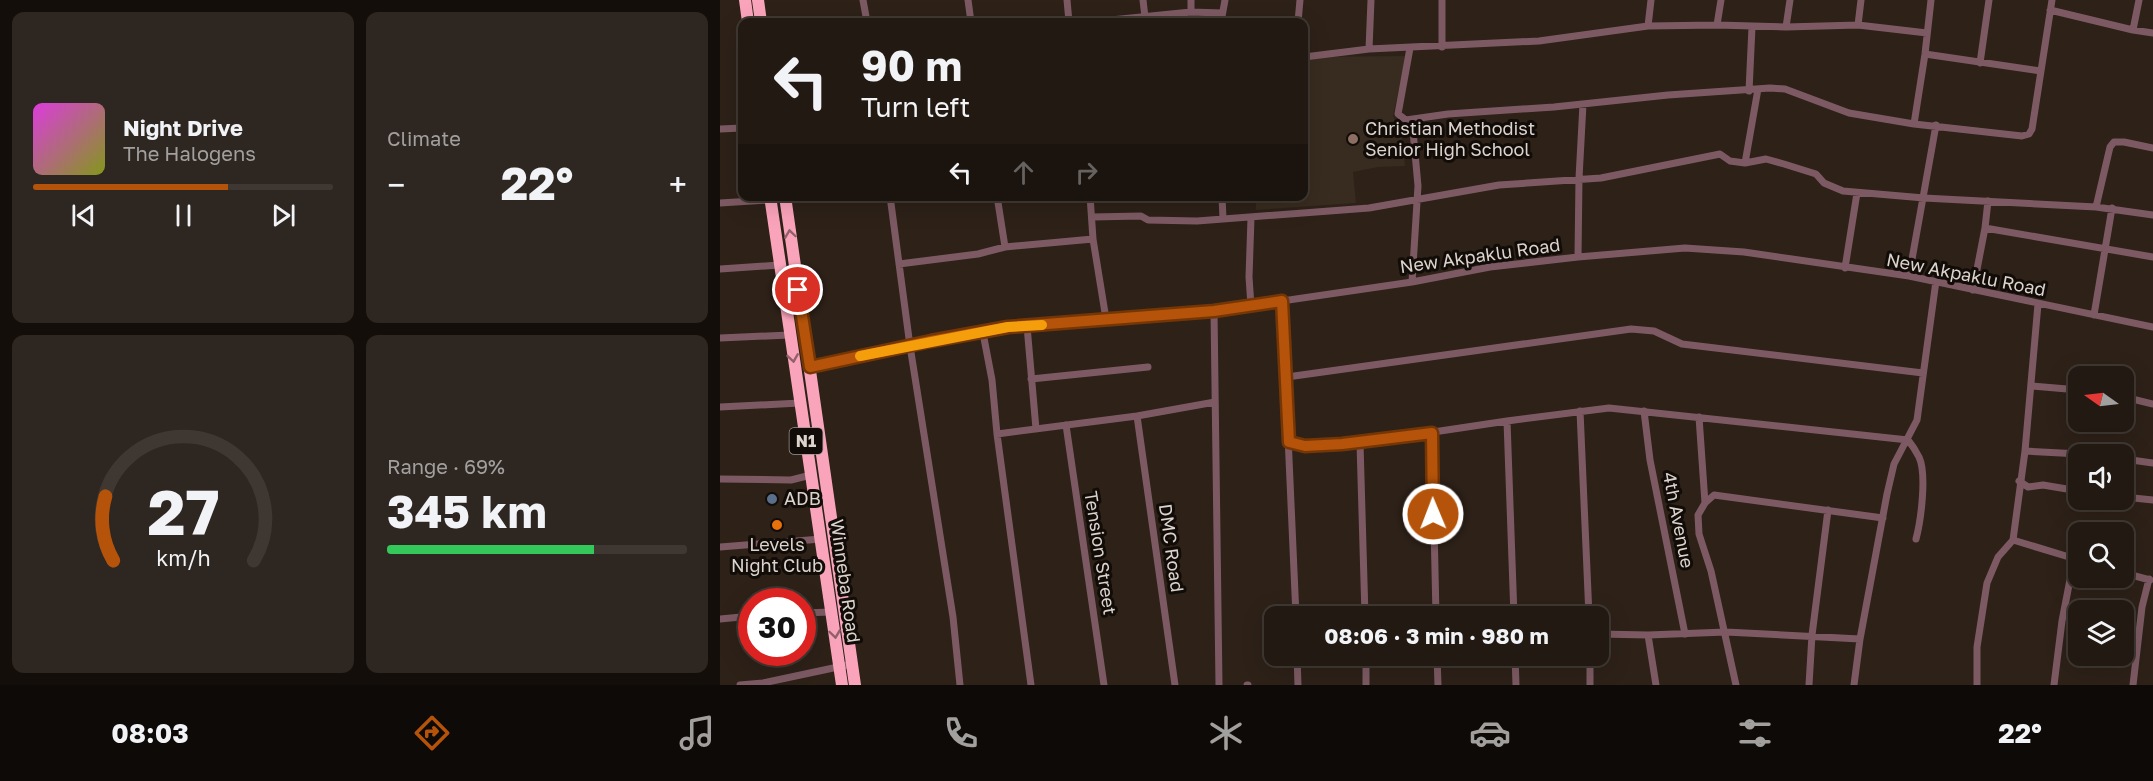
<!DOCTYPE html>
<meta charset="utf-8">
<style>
body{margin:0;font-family:"Golos Text",sans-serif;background:#2e2620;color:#f1f3f6;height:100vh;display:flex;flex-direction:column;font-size:22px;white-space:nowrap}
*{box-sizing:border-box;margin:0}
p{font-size:20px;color:#a2a09f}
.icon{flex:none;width:33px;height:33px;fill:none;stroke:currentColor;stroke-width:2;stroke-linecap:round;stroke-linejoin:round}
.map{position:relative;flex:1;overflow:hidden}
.drawer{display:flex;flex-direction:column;gap:12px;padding:12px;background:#130e0a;width:720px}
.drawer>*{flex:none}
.hud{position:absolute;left:18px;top:18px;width:570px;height:183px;border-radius:12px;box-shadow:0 6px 24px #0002,0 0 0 2px #3f3832;background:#221912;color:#f1f3f6;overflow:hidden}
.needle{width:39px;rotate:284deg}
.tools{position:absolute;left:1348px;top:366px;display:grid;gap:12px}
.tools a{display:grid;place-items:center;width:66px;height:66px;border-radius:12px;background:#221912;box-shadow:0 6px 24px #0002,0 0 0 2px #3f3832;font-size:30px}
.speed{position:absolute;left:18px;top:588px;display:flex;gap:12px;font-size:30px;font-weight:700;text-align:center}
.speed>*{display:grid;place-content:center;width:78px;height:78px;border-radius:50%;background:#221912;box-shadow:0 6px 24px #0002,0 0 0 2px #3f3832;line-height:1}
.speed .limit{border:9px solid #d22;background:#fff;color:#111}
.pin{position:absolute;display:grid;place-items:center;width:51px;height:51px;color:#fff;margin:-26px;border:3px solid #fff;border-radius:50%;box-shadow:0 2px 6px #0007}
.me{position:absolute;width:66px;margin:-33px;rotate:359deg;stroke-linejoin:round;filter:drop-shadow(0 0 4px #0008)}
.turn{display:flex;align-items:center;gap:21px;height:126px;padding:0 24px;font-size:27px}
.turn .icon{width:78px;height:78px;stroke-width:2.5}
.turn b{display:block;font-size:42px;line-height:51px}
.lanes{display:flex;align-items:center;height:57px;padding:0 24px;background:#0003;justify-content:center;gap:30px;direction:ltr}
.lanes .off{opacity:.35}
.big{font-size:45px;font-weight:700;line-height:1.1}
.drawer .tile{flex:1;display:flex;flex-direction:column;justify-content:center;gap:9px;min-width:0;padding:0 21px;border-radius:12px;background:#2e2620}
.drawer .dial{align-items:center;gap:0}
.dial svg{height:156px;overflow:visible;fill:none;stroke:#3f3832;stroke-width:7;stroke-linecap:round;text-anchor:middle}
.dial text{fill:#f1f3f6;stroke:none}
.song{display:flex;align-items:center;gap:18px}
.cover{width:72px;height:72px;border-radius:9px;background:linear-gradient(135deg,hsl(300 70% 55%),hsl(70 70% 35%))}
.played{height:6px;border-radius:3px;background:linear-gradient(90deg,#b45309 65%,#3f3832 65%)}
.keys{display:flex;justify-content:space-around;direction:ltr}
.heat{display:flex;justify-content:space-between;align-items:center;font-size:33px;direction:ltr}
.charge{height:9px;border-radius:4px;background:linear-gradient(90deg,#34c759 69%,#3f3832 0)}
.drawer .tiles{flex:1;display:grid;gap:12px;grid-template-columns:repeat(2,1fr)}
.trip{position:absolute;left:544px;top:606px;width:345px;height:60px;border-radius:12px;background:#221912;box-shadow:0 6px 24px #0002,0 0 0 2px #3f3832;font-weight:700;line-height:60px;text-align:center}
.tab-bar{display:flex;height:96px;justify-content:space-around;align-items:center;background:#0e0a07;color:#a2a09f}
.tab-bar .icon{width:42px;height:42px}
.tab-bar .on{color:#b45309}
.tab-bar b{font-size:27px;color:#f1f3f6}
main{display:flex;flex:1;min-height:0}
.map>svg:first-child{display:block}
.education{fill:#382b1f}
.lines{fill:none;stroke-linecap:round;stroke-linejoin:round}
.street{stroke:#7d5a63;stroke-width:7}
.highway{stroke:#faa4bb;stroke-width:12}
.oneway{stroke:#91606a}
.route-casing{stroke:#753606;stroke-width:15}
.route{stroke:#b45309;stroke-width:10}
.slow{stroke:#f59e0b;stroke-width:10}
.education-dot{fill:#8d6e63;stroke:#110c08;stroke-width:2}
.service-dot{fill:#5c6f8a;stroke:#110c08;stroke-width:2}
.food-dot{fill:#e8710a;stroke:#110c08;stroke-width:2}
.labels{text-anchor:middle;stroke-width:6;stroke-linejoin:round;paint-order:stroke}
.shield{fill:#110c08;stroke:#9f9792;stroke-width:1.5}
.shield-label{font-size:16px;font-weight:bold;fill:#dcd3cd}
.poi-label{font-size:18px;fill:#dcd3cd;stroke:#110c08;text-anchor:start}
.street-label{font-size:18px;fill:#dcd3cd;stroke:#110c08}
</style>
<main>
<section class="drawer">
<div class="tiles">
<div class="tile">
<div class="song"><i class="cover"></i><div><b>Night Drive</b><p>The Halogens</p></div></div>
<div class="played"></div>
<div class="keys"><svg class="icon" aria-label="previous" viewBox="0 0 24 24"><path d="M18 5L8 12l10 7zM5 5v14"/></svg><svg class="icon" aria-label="pause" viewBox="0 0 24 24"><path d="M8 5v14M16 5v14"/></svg><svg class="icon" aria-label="next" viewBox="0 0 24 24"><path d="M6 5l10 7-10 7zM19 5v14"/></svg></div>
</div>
<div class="tile"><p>Climate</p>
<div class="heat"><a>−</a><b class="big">22°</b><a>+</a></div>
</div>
<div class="tile dial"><svg viewBox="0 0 100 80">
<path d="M14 69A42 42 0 1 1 86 69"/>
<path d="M14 69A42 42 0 0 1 10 36" stroke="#b45309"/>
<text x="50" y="56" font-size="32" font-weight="700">27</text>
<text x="50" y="72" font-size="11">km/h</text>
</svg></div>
<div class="tile"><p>Range · 69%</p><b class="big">345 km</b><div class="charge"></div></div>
</div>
</section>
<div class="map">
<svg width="1433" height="685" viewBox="0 0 1433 685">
<rect width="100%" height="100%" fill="#2d2118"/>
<path class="education" d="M686,56L673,116L681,131L685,166L658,167L633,172L636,203L536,210V197L584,196V57Z"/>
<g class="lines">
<path class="street" d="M143,0L147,22
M248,0L251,22
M347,0L349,22
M423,0L425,17
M471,0V12
M722,0V47
M1330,10L1413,30L1433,33
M371,22L471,12L502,13
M501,22L505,0
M578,22L580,0
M997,25L1001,0
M1138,25L1141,0
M928,26L931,0
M1066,27L1070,0
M1413,30L1419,0
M690,48L678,114L686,120L728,114L834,107L948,95L1050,88L1065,89L1129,113L1194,124L1302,136L1309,134L1312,129L1332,0
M649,49L651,0
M1205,54L1321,71
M584,57L649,49L819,41L928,26L997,25L1066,27L1138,25L1207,33
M1260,63L1269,0
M1029,91L1032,27
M692,120L698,186L692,282
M1194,124L1205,54L1211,0
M0,129L22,128
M1025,163L1038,89
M170,196L190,346L233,617L240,685
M277,196L285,247
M370,196L373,239L386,319
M502,196L503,219
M0,203L50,200
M1376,207L1390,147L1394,142H1404L1433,148
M372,217L421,216L428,220L477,221L649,208L779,185L881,178L1000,154L1010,161L1025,163L1046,159L1064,164L1096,174L1104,183L1123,191L1204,198L1376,207L1433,215
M1265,228L1433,257
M858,257L859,178L863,104
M179,264L258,254L285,247L373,239
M1125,268L1137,193
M0,269L59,265
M1189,276L1216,125
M1253,290L1265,228L1268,201
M562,301L576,616
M531,306L529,277L531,218
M494,311L499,685
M1374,315L1392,208
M307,326L316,429
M263,333L272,380L277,434L311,685
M0,338L69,335
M90,367L211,341L288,327L494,311L692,282L770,267L858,257L965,248L1024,252L1189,276L1433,327
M567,377L911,329L934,331L962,344L1203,373
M311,379L428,367
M1311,386L1359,390
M1404,397L1433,404
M0,407L80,403
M860,411L869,616
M924,411L930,460L965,634
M417,416L455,685
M979,417L985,503
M787,421L794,616
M346,425L384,685
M712,433L716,616
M277,434L417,416L495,402
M1188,440C1192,445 1196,451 1199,457C1207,474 1201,520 1196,539
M569,442L585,446L640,443L787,421L889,408L1188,440
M640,443L645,616
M1305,451L1360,454
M1404,459L1433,463
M0,479L71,480L91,475
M1299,481L1308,487L1323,485L1359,491
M1404,497L1433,500
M1293,540L1359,560
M0,547L101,539
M1404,573L1430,580
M82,613L111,612
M0,619L32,616
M879,634L928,635L1006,632L1140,639
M928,635L936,685
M577,656L578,685
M646,656V685
M717,656L718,685
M795,656L796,685
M870,656V685
M20,685L43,683L132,664
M527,685H528
M1016,685L991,571L979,534L978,515L985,503L994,495L1163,518
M1089,685L1092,635L1108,510
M1134,685L1140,639L1167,494L1174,464L1197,420L1216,281
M1257,685V647L1267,583L1278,557L1293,540L1305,451L1318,304
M1334,685L1342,621L1354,559
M1413,685L1422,607L1429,579"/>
<path class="highway" d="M25,0L28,22
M38,0L41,22
M50,196L122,685
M65,196L135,685"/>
</g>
<defs><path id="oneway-chevron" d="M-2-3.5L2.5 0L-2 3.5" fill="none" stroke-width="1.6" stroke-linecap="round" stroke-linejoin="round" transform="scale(1.5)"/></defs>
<g class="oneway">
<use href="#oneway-chevron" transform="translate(70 234) rotate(-98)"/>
<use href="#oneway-chevron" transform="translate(73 358) rotate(81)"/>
<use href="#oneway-chevron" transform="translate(115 634) rotate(82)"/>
</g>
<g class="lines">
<defs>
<path id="route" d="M78,290L90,367L211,341L288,327L494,311L562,301L569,442L585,446L622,444L712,433L713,514"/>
</defs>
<use href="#route" class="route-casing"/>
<use href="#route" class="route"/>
<path class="slow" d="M140,356L288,327L322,325"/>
</g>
<circle class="education-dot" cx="633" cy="139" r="6"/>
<circle class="service-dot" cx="52" cy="499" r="6"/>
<circle class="food-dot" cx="57" cy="525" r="6"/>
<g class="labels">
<rect class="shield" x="69.5" y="428" width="33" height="26" rx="4.5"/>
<g class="shield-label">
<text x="86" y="447">N1</text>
</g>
<g class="poi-label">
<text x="645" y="135">Christian Methodist<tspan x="645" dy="21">Senior High School</tspan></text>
<text x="64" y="505">ADB</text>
<text x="57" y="551" text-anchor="middle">Levels<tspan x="57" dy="21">Night Club</tspan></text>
</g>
<g class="street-label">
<text transform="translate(760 256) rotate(-8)" y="6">New Akpaklu Road</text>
<text transform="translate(1246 275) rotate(11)" y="6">New Akpaklu Road</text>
<text transform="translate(958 520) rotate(79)" y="6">4th Avenue</text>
<text transform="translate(451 548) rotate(82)" y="6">DMC Road</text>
<text transform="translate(380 553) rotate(81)" y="6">Tension Street</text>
<text transform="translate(125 581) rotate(82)" y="6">Winneba Road</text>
</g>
</g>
</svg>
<div class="tools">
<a><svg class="needle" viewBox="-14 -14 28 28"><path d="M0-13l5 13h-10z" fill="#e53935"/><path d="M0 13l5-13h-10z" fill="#a2a09f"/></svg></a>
<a><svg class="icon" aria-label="sound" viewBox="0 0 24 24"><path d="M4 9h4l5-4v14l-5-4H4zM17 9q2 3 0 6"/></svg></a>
<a><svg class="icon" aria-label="search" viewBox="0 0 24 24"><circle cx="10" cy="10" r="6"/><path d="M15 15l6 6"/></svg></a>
<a><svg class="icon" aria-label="layers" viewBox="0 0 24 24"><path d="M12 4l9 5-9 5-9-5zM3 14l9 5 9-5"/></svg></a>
</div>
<div class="speed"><div class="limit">30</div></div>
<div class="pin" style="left:78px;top:290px;background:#d93025"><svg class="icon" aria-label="arrive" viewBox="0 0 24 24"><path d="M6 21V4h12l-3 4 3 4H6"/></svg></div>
<svg class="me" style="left:713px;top:514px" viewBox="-20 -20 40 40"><circle r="17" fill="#b45309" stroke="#fff" stroke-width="3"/><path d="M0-11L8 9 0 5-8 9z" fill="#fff"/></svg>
<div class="trip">08:06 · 3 min · 980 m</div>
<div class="hud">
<div class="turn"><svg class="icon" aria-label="left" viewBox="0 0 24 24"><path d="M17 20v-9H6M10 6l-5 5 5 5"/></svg><div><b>90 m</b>Turn left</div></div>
<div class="lanes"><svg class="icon" aria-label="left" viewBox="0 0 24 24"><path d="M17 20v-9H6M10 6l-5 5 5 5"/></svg><svg class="icon off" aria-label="ahead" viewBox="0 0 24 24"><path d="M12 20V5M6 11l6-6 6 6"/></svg><svg class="icon off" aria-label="right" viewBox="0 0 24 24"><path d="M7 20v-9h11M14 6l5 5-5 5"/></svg></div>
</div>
</div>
</main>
<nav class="tab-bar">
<b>08:03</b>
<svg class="icon on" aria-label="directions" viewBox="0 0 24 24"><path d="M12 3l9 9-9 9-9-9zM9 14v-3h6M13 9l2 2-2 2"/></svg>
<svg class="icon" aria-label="music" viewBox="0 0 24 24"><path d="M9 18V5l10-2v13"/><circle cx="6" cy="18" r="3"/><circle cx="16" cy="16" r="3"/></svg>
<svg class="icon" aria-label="phone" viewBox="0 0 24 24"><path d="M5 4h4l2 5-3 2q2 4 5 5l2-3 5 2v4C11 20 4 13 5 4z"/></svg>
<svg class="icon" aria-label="climate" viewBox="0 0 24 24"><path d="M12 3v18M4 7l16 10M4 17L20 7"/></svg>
<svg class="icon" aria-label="car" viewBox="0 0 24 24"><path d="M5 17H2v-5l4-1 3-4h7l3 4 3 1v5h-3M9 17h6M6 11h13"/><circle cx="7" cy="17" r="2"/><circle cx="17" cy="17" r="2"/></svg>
<svg class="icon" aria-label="filters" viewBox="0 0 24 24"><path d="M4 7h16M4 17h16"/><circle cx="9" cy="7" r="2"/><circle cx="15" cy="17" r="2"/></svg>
<b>22°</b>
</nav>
